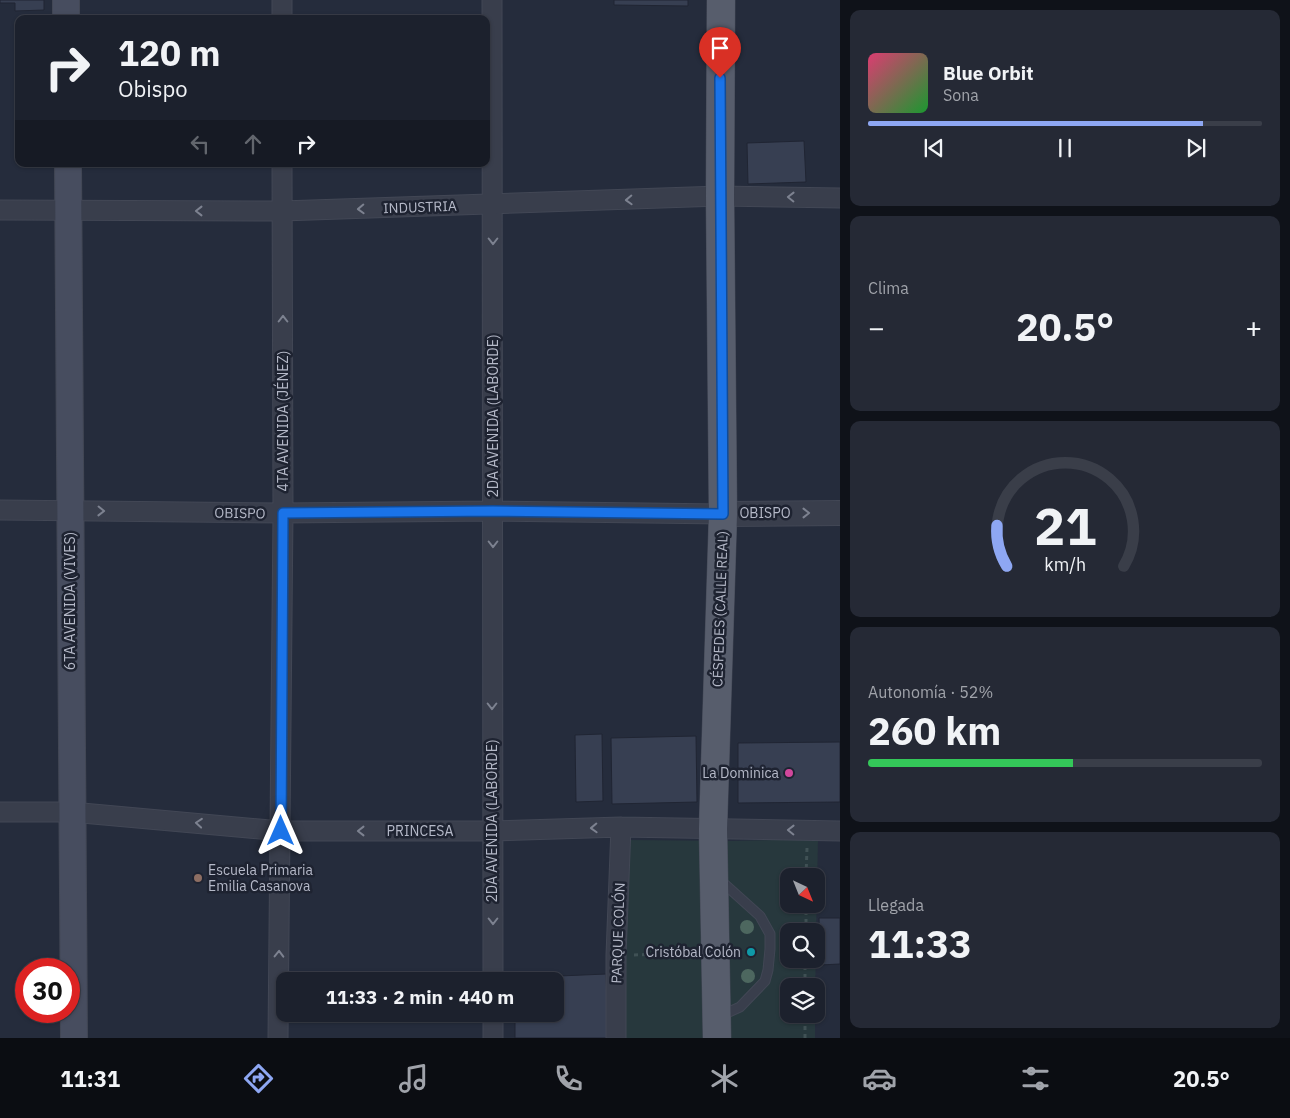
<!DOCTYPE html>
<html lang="es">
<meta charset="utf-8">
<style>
body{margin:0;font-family:"IBM Plex Sans",sans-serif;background:#252935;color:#f1f3f6;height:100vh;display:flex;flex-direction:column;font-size:19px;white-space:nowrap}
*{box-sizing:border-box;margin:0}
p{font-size:16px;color:#a0a3aa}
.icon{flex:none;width:28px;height:28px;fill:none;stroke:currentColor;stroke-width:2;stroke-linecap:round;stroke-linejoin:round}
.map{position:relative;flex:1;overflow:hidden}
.panel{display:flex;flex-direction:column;gap:10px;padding:10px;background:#0f1219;width:450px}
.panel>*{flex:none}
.banner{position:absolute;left:15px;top:15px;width:475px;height:152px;border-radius:10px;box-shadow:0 1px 4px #0004,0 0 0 1px #3a3e49;background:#1c212d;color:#f1f3f6;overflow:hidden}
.needle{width:32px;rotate:137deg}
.tools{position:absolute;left:780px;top:868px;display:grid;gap:10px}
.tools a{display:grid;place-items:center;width:45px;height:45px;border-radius:10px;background:#1c212d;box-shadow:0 1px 4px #0004,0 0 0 1px #3a3e49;font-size:25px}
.speed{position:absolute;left:15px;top:958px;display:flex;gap:10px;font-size:25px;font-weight:700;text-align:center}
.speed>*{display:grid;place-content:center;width:65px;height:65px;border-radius:50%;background:#1c212d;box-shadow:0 1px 4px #0004,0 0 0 1px #3a3e49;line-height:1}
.speed .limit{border:8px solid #d22;background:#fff;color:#111}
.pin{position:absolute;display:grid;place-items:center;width:42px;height:42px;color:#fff;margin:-51px -21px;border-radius:50% 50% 50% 0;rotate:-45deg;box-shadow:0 0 5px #0007}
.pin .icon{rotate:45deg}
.me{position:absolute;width:55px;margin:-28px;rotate:0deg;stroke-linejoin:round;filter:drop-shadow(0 0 4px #0008)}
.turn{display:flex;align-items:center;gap:18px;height:105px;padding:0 20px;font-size:22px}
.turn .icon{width:65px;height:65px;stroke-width:2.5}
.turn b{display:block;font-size:35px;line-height:42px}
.lanes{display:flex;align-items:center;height:48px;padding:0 20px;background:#0003;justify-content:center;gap:25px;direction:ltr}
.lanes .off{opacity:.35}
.big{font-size:38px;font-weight:700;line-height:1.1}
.panel .card{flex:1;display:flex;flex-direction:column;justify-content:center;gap:8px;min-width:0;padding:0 18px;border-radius:10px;background:#252935}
.panel .dial{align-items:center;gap:0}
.dial svg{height:130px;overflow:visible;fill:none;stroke:#3a3e49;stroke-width:7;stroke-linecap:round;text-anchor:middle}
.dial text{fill:#f1f3f6;stroke:none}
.song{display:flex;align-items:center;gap:15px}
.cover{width:60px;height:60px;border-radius:8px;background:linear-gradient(135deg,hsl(340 70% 55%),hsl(130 70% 35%))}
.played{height:5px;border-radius:2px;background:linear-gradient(90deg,#8ea7f3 85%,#3a3e49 85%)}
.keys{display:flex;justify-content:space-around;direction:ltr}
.heat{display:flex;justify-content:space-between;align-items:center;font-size:28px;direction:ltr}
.charge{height:8px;border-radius:4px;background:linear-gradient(90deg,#34c759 52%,#3a3e49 0)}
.trip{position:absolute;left:276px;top:972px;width:288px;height:50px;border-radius:10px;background:#1c212d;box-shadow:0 1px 4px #0004,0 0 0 1px #3a3e49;font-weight:700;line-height:50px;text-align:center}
.menu{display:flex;height:80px;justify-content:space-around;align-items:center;background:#0b0d12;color:#a0a3aa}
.menu .icon{width:35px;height:35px}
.menu .current{color:#8ea7f3}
.menu b{font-size:22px;color:#f1f3f6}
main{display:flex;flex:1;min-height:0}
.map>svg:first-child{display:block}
.green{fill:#27383d;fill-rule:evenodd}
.building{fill:#373f52;stroke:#202533}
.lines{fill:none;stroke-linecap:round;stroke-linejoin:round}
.service-casing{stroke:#424755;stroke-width:11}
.minor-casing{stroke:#424755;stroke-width:21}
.tertiary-casing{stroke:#424755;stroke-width:26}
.secondary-casing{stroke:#424755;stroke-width:28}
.primary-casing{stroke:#424755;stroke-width:29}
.path{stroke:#405155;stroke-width:3;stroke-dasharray:4 4;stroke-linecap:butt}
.service{stroke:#393e4c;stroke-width:9}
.minor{stroke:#393e4c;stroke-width:19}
.tertiary{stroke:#393e4c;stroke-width:24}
.secondary{stroke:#474d5f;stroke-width:26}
.primary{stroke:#575d6c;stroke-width:28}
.tree{fill:#4d675f}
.oneway{stroke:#7d8290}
.route-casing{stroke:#114b97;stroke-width:12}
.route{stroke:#1a73e8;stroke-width:9}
.hotel-dot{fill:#d1479c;stroke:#1e2331;stroke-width:2}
.education-dot{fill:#8d6e63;stroke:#1e2331;stroke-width:2}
.culture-dot{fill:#0f9aa8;stroke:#1e2331;stroke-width:2}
.labels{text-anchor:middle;stroke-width:5;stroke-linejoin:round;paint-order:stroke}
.street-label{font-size:14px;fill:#b5b9c8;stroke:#1e2331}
.poi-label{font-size:14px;fill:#b5b9c8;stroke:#1e2331;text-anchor:end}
</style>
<main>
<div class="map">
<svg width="840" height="1038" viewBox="0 0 840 1038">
<rect width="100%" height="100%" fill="#252c3c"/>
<path class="green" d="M818,839L816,938V931H789V959H816L815,986H789V1014H815V1038H621L628,840L731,841ZM789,876H816V904H789Z"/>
<path class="building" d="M0,0H44V10L15,11V3H0Z
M614,0H688V6L614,5Z
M804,141L806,182L748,184L747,143Z
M602,734L603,801L576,802L575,735Z
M696,736L697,802L612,804L611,738Z
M840,742V802L738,803V743Z
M819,918H840V964L820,965Z
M606,974L608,1038H515V1014H555V981H514L513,978Z"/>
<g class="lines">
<defs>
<path id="service" d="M720,1016L740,1007L765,981L768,970L770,949V934L760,916L720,880"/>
<path id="minor" d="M282,0V19
M492,0L493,981
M0,210L282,211L720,196L840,198
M0,510L283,513L493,511L723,514
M0,812H71L281,831H492L621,827L840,831
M493,1014V1038
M278,1038L283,513L282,164
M616,1038V955L621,827"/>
<path id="tertiary" d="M723,514L840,513"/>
<path id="secondary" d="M66,0V19
M68,164L74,1038"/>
<path id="primary" d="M717,1038L713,829L723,514L720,196L721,0"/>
</defs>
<use href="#service" class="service-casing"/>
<use href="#minor" class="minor-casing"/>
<use href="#tertiary" class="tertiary-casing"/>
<use href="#secondary" class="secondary-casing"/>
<use href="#primary" class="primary-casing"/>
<path class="path" d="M806,876L807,848
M806,931V904
M634,955L693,953
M805,986V959
M805,1038V1014"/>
<use href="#service" class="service"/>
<use href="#minor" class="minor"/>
<use href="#tertiary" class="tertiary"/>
<use href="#secondary" class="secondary"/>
<use href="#primary" class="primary"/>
</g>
<g class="tree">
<circle cx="747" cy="927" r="7"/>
<circle cx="748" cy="976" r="7"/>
</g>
<defs><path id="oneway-chevron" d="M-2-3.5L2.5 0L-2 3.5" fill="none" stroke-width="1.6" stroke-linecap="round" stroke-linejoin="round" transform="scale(1.25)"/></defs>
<g class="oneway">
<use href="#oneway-chevron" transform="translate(791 197) rotate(-179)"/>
<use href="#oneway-chevron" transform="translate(629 200) rotate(178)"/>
<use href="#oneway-chevron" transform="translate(361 209) rotate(178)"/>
<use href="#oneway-chevron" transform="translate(199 211) rotate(-180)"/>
<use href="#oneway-chevron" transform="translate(493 241) rotate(90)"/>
<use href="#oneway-chevron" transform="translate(283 319) rotate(-90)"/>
<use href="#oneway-chevron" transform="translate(101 511) rotate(1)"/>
<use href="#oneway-chevron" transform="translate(806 513)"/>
<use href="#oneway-chevron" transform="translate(493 544) rotate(90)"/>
<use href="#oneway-chevron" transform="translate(492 706) rotate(90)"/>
<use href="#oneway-chevron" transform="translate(199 823) rotate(-175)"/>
<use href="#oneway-chevron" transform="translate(594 828) rotate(178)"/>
<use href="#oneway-chevron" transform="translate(791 830) rotate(-179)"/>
<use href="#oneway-chevron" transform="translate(361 831) rotate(-180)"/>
<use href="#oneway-chevron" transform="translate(493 921) rotate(90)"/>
<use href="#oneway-chevron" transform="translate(279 954) rotate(-89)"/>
</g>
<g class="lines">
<defs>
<path id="route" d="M281,831L283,513L493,511L723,514L720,78"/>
</defs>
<use href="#route" class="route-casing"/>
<use href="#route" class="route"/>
</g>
<circle class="hotel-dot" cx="789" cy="773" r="5"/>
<circle class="education-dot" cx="198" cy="878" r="5"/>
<circle class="culture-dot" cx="751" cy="952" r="5"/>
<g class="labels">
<g class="street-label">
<text transform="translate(420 207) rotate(-2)" y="5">INDUSTRIA</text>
<text transform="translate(493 416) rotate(-90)" y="5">2DA AVENIDA (LABORDE)</text>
<text transform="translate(283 421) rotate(-90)" y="5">4TA AVENIDA (JÉNEZ)</text>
<text transform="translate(240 513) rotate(1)" y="5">OBISPO</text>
<text x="765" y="518">OBISPO</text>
<text transform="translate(70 601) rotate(-90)" y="5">6TA AVENIDA (VIVES)</text>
<text transform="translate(720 609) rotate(-88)" y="5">CÉSPEDES (CALLE REAL)</text>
<text transform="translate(492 821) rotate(-90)" y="5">2DA AVENIDA (LABORDE)</text>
<text x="420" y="836">PRINCESA</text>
<text transform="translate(618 933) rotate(-88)" y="5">PARQUE COLÓN</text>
</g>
<g class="poi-label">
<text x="779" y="778">La Dominica</text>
<text x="208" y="875" text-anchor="start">Escuela Primaria<tspan x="208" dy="16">Emilia Casanova</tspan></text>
<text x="741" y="957">Cristóbal Colón</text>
</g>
</g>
</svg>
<div class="tools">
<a><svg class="needle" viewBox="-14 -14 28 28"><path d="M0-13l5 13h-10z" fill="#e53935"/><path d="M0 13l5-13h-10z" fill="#a0a3aa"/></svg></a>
<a><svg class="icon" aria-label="search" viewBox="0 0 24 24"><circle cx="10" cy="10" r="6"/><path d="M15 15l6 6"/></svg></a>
<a><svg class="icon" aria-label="layers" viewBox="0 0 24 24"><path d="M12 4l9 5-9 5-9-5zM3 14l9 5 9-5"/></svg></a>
</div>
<div class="speed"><div class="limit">30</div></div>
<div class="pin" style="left:720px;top:78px;background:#d93025"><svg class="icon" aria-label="arrive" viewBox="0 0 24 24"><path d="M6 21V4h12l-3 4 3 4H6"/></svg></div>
<svg class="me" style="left:281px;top:831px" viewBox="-20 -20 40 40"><path d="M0-17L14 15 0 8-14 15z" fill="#1a73e8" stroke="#fff" stroke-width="4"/></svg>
<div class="trip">11:33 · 2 min · 440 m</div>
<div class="banner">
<div class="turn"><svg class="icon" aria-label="right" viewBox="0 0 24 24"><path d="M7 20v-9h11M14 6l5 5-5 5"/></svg><div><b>120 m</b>Obispo</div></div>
<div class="lanes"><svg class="icon off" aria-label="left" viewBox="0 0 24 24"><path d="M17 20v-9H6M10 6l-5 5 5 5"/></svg><svg class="icon off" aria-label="ahead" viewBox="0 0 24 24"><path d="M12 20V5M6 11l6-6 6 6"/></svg><svg class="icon" aria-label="right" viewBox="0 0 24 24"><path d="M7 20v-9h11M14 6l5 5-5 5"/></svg></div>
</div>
</div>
<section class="panel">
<div class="card">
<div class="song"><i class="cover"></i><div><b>Blue Orbit</b><p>Sona</p></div></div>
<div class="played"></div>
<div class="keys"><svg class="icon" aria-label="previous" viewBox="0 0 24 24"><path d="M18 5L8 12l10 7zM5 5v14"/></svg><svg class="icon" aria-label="pause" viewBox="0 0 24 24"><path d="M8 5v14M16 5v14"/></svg><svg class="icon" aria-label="next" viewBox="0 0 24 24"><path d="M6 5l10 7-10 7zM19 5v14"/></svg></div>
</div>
<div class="card"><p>Clima</p>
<div class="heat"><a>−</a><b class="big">20.5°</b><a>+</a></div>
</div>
<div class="card dial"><svg viewBox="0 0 100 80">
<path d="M14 69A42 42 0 1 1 86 69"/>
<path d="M14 69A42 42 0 0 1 8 44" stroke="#8ea7f3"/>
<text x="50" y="56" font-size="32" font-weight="700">21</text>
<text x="50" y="72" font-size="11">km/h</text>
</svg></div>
<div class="card"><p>Autonomía · 52%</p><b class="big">260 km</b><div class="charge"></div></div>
<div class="card"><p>Llegada</p><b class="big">11:33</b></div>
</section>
</main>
<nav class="menu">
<b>11:31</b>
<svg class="icon current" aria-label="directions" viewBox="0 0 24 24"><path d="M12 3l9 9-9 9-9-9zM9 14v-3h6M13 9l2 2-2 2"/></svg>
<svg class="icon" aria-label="music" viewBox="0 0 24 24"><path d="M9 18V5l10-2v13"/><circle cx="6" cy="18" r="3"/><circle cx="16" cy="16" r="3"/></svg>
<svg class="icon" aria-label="phone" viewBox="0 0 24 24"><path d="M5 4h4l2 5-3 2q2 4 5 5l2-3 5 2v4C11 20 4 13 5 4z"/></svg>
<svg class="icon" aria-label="climate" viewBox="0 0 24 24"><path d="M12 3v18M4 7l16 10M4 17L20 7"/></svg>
<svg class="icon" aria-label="car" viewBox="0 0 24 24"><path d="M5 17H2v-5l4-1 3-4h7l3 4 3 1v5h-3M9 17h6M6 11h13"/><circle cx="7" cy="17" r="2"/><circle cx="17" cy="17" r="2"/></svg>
<svg class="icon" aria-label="filters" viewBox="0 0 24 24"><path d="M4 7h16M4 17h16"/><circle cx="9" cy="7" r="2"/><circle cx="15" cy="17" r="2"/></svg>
<b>20.5°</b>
</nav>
